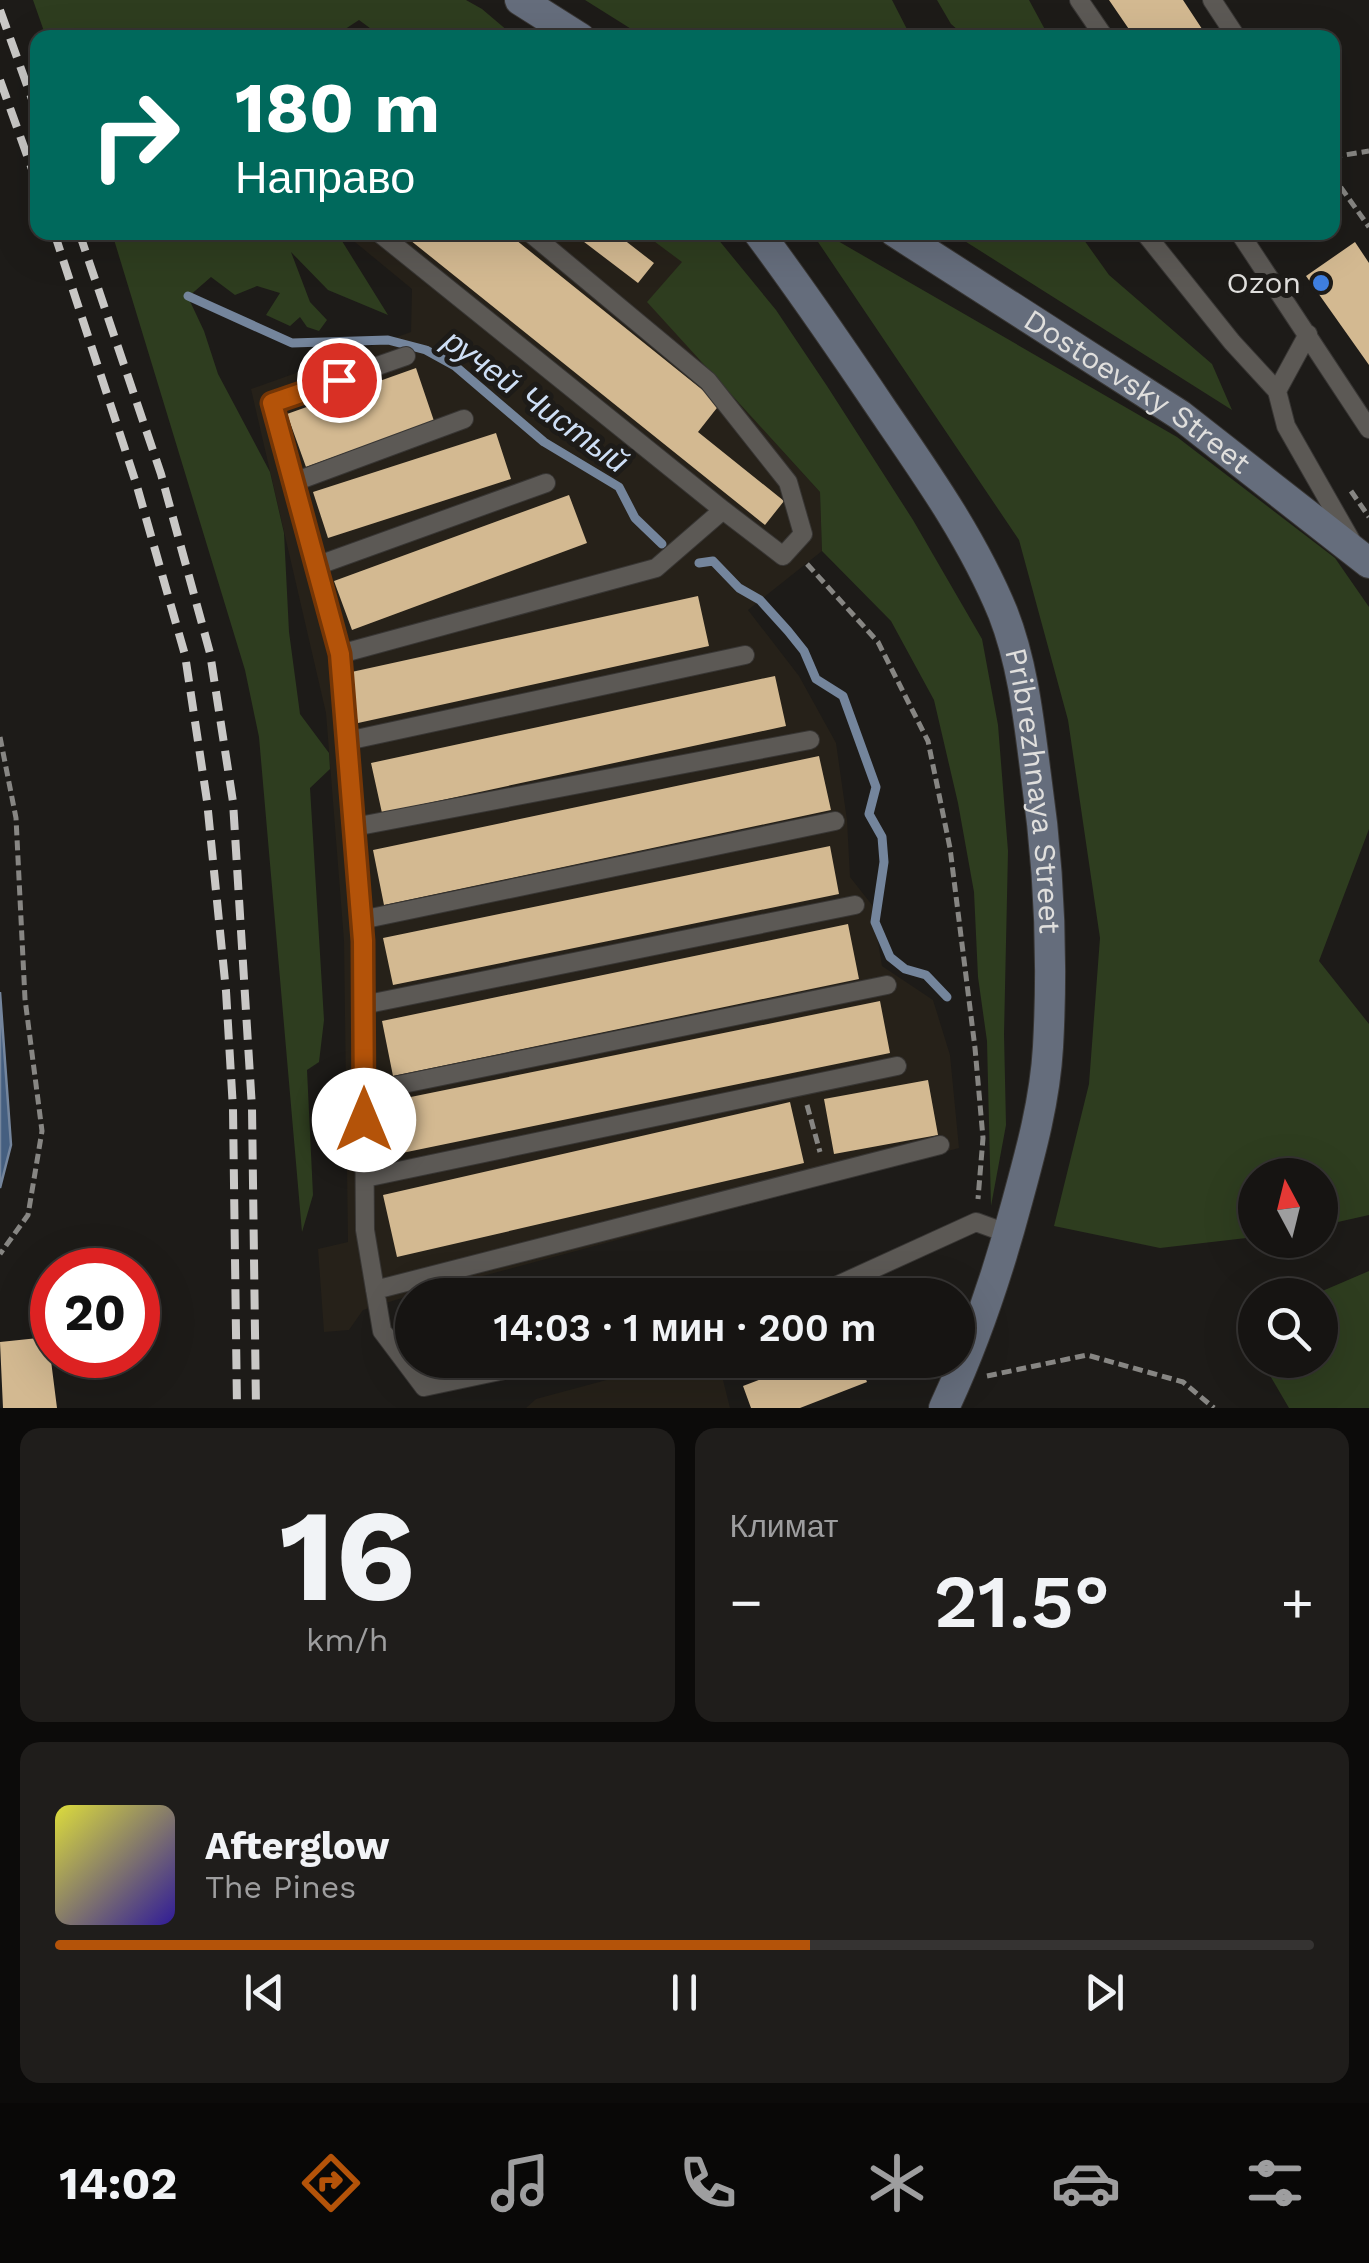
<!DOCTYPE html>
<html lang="ru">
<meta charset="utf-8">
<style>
body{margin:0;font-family:"Work Sans",sans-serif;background:#1f1d1b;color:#f1f3f6;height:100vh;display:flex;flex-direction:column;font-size:38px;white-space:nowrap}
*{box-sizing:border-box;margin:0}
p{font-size:32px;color:#9e9e9f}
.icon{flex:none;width:55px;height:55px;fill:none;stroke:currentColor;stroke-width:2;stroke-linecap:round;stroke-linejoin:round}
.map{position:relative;height:1408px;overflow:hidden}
.side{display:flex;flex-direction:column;gap:20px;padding:20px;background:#0c0b0a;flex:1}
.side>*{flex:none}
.top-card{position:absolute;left:30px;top:30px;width:1310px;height:210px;border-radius:20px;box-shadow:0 10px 40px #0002,0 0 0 2px #353332;background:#00695c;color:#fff;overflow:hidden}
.needle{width:65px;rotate:353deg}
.tools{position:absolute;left:1238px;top:1158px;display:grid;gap:20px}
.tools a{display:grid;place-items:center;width:100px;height:100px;border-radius:50%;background:#161412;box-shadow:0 10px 40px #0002,0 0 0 2px #353332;font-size:50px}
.speed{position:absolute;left:30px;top:1248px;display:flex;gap:20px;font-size:50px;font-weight:700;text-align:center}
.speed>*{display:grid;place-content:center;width:130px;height:130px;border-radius:50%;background:#161412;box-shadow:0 10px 40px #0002,0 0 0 2px #353332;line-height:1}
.speed .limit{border:15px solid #d22;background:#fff;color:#111}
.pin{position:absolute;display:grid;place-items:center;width:85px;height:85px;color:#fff;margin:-42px;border:5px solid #fff;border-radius:50%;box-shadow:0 2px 10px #0007}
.me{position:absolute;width:110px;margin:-55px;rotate:0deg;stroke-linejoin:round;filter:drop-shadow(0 0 8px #0008)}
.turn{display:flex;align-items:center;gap:35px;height:210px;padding:0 40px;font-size:45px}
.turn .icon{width:130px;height:130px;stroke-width:2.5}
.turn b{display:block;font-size:70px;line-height:85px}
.big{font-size:75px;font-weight:600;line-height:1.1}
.side .widget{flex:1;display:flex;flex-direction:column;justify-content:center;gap:15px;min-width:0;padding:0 35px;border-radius:20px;background:#1f1d1b}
.side .dial{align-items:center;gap:0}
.dial b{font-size:130px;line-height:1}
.song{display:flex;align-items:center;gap:30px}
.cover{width:120px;height:120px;border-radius:15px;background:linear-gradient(135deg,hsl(60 70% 55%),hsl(250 70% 35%))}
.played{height:10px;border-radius:5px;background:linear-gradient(90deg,#b45309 60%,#353332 60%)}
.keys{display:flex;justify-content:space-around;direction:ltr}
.heat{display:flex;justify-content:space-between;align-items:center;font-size:55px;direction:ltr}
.side .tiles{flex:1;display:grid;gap:20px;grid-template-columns:1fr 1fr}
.widget:last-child{grid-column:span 2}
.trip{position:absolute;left:395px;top:1278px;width:580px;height:100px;border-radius:50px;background:#161412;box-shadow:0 10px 40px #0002,0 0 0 2px #353332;font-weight:600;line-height:100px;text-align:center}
.tab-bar{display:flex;height:160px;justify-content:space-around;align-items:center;background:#090807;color:#9e9e9f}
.tab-bar .icon{width:70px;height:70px}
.tab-bar .selected{color:#b45309}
.tab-bar b{font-size:45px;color:#f1f3f6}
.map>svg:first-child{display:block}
.built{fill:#262119}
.green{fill:#2e3d1f}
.water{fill:#455f80;stroke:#74859c;stroke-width:2.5}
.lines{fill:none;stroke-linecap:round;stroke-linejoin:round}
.stream{stroke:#74859c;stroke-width:9}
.building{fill:#d3b991}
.lane-casing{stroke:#383634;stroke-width:20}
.secondary-casing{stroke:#383634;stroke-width:32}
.path{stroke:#878683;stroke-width:5;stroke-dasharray:10 5;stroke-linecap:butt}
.lane{stroke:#5c5955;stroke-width:18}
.secondary{stroke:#656d7c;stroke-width:30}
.rail{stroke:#c9c8c6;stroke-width:8;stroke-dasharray:20 10;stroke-linecap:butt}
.route-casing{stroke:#753606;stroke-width:25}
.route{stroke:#b45309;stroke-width:18}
.shop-dot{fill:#3f7fe0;stroke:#1d1b18;stroke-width:4}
.labels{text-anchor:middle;stroke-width:10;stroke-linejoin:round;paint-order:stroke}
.poi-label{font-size:30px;fill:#e0dfdd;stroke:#1d1b18;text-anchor:end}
.street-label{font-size:30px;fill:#e0dfdd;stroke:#1d1b18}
.water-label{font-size:32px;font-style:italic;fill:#cedff6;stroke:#1d1b18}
</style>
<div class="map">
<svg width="1369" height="1408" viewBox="0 0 1369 1408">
<rect width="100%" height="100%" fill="#1d1b18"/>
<path class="built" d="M344,233H644L683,262L648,302L820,492L822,551L748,610L799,676L836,743L847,820L850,877L872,905L882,966L933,1000L950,1055L959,1148L412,1295L363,1310L349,1330L324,1332L318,1249L348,1242L344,941L326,713L251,389L411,332L412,289Z
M681,1360H718L730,1408H526L536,1399Z"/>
<path class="green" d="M33,0H466L482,9L515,37H382L359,20L333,37H46Z
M585,0H892L911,37H644Z
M937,0H1029L1049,37H966L951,24Z
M112,233H337L388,315L328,290L291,252L310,302L327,320L319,331L307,327L300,317L290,326L266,315L280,293L257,286L235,295L211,277L188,297L204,331L218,374L270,472L284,533L289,632L300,714L329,753L330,769L310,788L324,1020L319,1062L307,1070L313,1195L302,1232L259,737L245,670Z
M643,233H713L776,310L827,386L913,520L982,639L998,725L1008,851L1004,1034L1006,1125L991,1206L987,1041L978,977L974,892L958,803L934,700L891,621L822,551L820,492L647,302L682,262Z
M812,233H824L1177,437L1335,558L1369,607V829L1319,961L1369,1024V1215L1320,1226V1175H1255V1237L1160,1248L1054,1226L1089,1084L1100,938L1068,720L1019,540Z
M952,233H1079L1109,275L1212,364L1232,410Z
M1369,1271V1408H1289L1261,1360H1320V1295H1313Z"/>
<path class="water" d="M0,992L11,1145L0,1188Z"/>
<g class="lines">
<path class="stream" d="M188,296L292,343L388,340L426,350L455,366L544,442L619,487L635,518L662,544
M699,563L713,561L739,588L760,600L788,631L804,651L816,679L843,696L876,787L869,814L882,837L884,862L875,922L890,957L905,969L926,975L947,997"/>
</g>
<path class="building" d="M1109,0H1183L1208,38H1135Z
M400,232H506L720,404L698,432L784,501L765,525Z
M571,232H614L654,263L638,283Z
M1355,242L1369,263V365L1306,276Z
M416,368L434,421L306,467L287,414Z
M496,433L511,479L328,538L313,492Z
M569,495L587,543L352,630L334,581Z
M698,596L709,646L358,723L347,673Z
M775,676L786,726L382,813L371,763Z
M819,756L831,810L384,905L373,850Z
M830,846L839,894L393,985L383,938Z
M848,924L859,979L393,1076L382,1021Z
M880,1001L890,1053L402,1153L391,1101Z
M928,1080L938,1135L834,1154L824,1099Z
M790,1102L804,1163L397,1257L383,1195Z
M48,1337L57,1408H3L0,1342Z
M812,1360H858L867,1382L800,1408H751L743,1386Z"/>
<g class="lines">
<defs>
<path id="lane" d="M1079,0L1105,38
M1212,0L1237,38
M529,232L708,381L788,482L803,534L783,556L723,510
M1144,232L1232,342L1277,391
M1239,232L1369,429
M1308,334L1277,391L1286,426L1352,542
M406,356L272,403L340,654L363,941L365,1230L382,1331L424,1387L552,1360
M294,482L464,419
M316,566L546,483
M340,654L656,568L723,510L378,232
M347,741L745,655
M354,827L810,740
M361,920L835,821
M363,1005L855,905
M364,1092L887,985
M365,1178L897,1066
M375,1290L940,1145
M816,1295L976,1222L1009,1234"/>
<g id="secondary">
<path d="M520,0L580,38"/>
<path id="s1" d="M758,232C802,291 843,351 884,412C928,476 973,540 1003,613C1023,664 1029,722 1036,776C1049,865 1053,956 1048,1047C1045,1100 1031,1151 1017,1202C998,1273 975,1342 944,1408"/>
<path id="s2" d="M895,232L1180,415L1369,563"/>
</g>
</defs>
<use href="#lane" class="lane-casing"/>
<use href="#secondary" class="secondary-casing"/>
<path class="path" d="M1332,157L1369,151
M1332,175L1369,227
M1351,491L1369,517
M807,564L878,642L928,741L950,848L975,1048L983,1138L978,1199
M0,737L16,818L25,999L42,1131L28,1215L0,1254
M807,1105L820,1152
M987,1376L1087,1355L1183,1382L1214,1408"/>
<use href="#lane" class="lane"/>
<use href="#secondary" class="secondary"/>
<path class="rail" d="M0,10L38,116
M0,80L38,186
M54,232L136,483L185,655L207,801L226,991L233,1109L237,1408
M79,232L161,474L210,653L233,802L252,1108L256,1408"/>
</g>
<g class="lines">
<defs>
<path id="route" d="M339,380L272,403L340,654L363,941L364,1120"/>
</defs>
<use href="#route" class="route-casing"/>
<use href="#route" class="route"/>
</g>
<circle class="shop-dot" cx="1321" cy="283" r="10"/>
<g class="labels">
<g class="poi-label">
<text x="1301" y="293">Ozon</text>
</g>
<g class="street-label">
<text dy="10" stroke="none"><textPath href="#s2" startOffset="290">Dostoevsky Street</textPath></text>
<text dy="10" stroke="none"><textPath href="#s1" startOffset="635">Pribrezhnaya Street</textPath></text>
</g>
<g class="water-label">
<text transform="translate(536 401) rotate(36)" y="11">ручей Чистый</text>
</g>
</g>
</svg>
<div class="tools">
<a><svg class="needle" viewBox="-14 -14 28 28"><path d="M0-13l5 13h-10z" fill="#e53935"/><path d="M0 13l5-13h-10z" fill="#9e9e9f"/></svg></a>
<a><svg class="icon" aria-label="search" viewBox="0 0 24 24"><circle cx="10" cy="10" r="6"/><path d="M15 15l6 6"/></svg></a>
</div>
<div class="speed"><div class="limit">20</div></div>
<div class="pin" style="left:339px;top:380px;background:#d93025"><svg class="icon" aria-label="arrive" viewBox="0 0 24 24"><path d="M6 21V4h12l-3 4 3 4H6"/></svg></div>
<svg class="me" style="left:364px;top:1120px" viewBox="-20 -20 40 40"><circle r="19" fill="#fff"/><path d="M0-13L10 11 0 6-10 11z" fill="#b45309"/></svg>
<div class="trip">14:03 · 1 мин · 200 m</div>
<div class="top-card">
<div class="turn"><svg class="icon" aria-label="right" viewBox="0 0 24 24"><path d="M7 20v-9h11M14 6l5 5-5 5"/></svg><div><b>180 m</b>Направо</div></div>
</div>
</div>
<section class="side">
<div class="tiles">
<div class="widget dial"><b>16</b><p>km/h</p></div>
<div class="widget"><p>Климат</p>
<div class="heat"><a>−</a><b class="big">21.5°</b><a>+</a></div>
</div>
<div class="widget">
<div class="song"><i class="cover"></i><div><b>Afterglow</b><p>The Pines</p></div></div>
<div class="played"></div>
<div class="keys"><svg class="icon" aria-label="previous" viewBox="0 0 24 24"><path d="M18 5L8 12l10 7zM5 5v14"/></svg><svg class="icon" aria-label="pause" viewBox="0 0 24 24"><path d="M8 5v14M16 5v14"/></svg><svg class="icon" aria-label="next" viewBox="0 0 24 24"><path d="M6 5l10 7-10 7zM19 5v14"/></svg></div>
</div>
</div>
</section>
<nav class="tab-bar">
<b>14:02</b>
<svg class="icon selected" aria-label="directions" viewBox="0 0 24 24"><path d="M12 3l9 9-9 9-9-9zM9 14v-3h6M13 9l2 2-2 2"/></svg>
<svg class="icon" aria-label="music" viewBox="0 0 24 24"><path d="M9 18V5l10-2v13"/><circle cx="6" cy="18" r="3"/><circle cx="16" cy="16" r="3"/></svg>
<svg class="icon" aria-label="phone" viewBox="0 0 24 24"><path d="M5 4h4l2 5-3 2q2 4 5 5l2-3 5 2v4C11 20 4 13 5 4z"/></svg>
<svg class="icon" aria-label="climate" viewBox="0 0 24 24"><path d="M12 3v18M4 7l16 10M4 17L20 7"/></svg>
<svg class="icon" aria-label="car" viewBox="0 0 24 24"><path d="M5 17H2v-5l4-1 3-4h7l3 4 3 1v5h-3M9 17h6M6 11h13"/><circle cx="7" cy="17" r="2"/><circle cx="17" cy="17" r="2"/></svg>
<svg class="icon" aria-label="filters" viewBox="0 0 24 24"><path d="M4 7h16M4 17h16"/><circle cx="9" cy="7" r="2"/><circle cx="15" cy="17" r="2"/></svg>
</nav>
